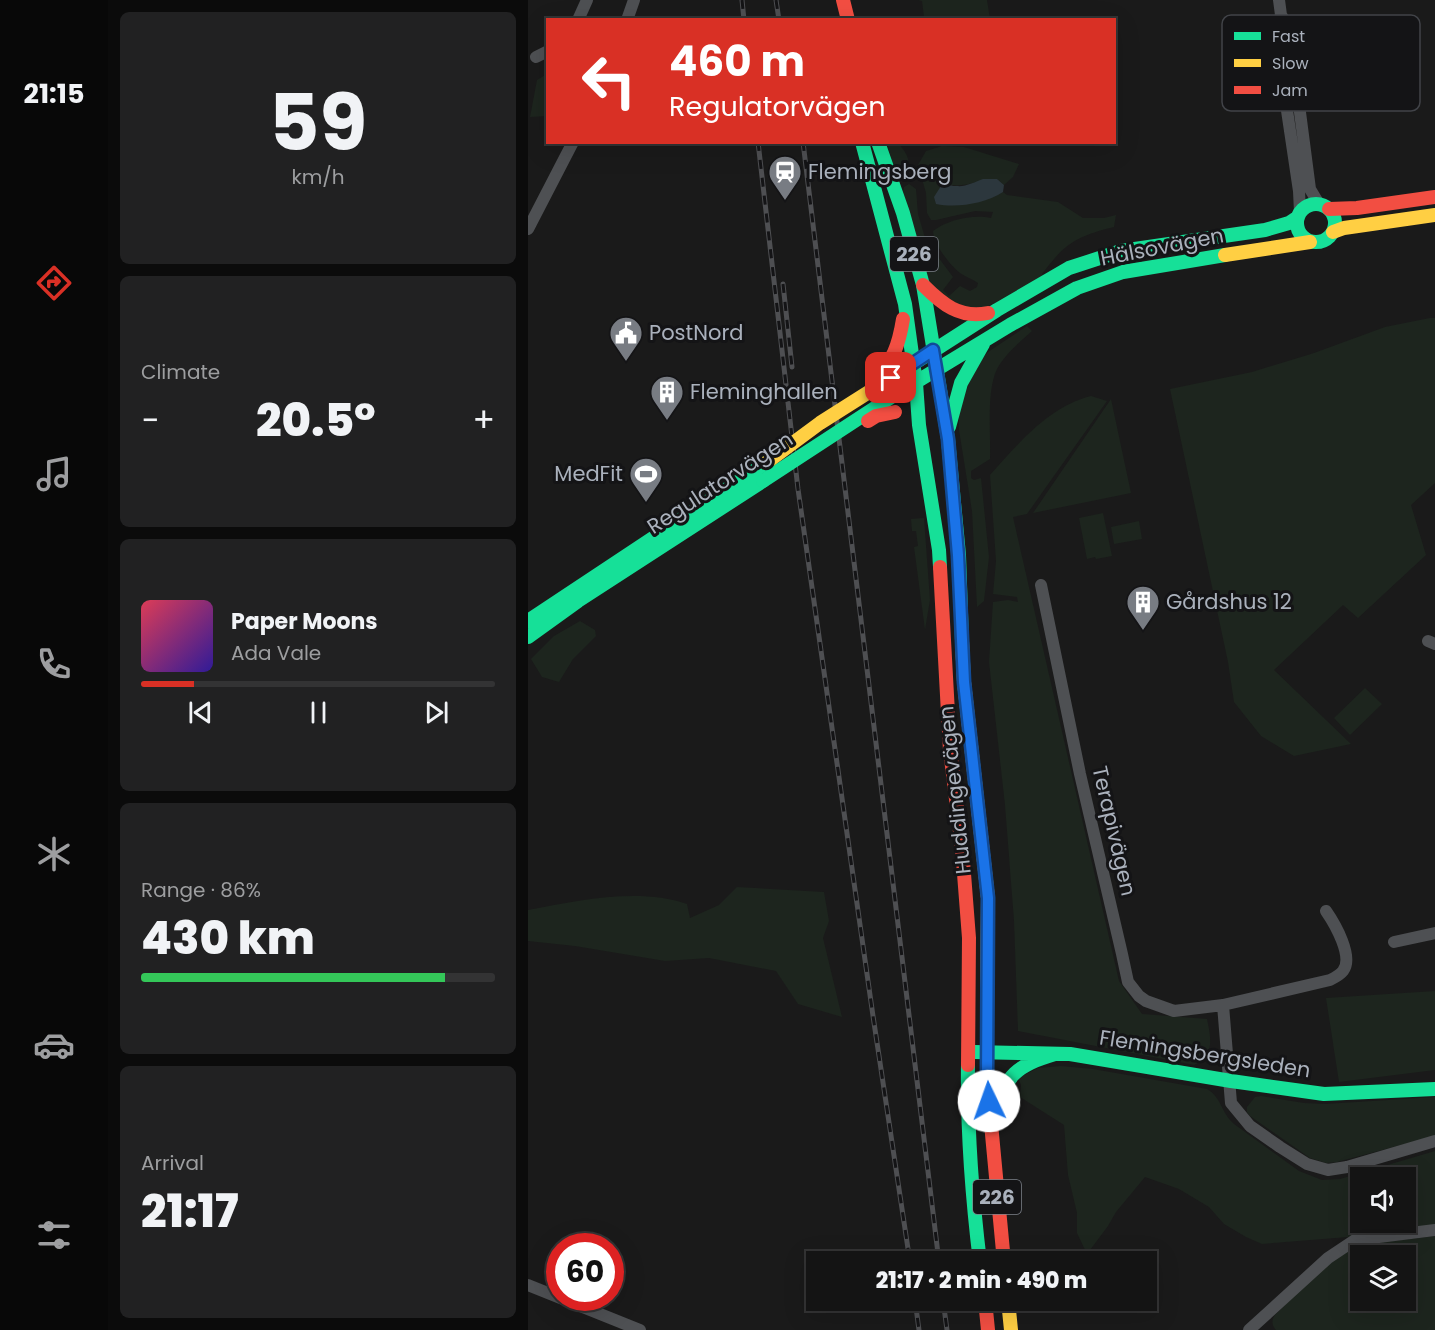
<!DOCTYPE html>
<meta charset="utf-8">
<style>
body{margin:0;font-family:Poppins,sans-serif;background:#212122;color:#f1f3f6;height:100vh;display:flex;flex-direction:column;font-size:22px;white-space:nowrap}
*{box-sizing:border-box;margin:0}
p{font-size:20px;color:#9d9ea0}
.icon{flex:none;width:33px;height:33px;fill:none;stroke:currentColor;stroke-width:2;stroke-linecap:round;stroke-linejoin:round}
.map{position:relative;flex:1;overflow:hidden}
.drawer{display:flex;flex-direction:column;gap:12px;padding:12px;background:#0b0b0b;width:420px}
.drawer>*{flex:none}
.top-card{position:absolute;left:18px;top:18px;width:570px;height:126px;border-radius:0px;box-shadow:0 6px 24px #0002,0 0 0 2px #333334;background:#d93025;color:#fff;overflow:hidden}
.fabs{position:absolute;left:822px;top:1167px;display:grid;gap:12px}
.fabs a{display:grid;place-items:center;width:66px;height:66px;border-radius:0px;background:#141414;box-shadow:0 6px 24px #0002,0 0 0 2px #333334;font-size:30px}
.speed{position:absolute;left:18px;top:1233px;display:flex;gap:12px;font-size:30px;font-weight:700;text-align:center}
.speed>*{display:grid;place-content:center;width:78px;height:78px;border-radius:50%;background:#141414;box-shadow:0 6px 24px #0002,0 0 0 2px #333334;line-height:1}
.speed .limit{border:9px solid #d22;background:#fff;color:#111}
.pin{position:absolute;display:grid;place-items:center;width:51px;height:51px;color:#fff;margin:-26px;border-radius:12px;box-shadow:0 3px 9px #0006}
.me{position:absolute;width:66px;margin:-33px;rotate:357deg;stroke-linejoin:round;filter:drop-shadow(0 0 4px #0008)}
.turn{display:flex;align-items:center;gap:21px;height:126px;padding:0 24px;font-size:27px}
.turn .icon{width:78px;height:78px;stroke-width:2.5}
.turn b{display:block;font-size:42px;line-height:51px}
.big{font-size:45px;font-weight:800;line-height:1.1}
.drawer .widget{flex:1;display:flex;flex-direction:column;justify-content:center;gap:9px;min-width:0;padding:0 21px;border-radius:9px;background:#212122}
.drawer .dial{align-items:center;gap:0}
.dial b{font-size:78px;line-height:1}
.song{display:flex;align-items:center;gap:18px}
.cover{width:72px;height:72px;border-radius:9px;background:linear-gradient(135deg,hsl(350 70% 55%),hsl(250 70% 35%))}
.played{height:6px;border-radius:3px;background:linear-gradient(90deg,#d93025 15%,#333334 15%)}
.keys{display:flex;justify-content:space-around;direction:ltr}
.heat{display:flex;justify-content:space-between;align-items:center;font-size:33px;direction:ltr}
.charge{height:9px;border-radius:4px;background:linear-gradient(90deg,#34c759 86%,#333334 0)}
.trip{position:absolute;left:278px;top:1251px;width:351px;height:60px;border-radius:0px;background:#141414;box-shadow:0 6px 24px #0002,0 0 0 2px #333334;font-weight:800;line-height:60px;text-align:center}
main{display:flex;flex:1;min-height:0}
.dock{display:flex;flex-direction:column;width:108px;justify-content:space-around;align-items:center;background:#080808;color:#9d9ea0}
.dock .icon{width:42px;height:42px}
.dock .current{color:#d93025}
.dock b{font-size:27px;color:#f1f3f6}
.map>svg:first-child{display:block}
.green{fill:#1d251e;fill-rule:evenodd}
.water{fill:#2c373d}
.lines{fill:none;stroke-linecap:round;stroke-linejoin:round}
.street{stroke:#4e5053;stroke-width:12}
.fast{stroke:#16e098;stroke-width:14}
.slow{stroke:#ffcf43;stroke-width:14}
.jam{stroke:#f24e42;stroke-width:14}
.rail-casing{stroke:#4e4f52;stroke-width:5}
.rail{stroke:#141416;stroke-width:3;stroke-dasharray:9;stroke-linecap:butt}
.fast-bridge{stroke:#16e098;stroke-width:14}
.slow-bridge{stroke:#ffcf43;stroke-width:14}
.jam-bridge{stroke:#f24e42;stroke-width:14}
.route-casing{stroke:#114b97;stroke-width:15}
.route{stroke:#1a73e8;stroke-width:10}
.labels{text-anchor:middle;stroke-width:6;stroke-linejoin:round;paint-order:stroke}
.shield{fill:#141416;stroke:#7d828a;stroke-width:1.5}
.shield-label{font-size:20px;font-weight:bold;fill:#aab1bc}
.poi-label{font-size:21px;fill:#aab1bc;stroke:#141416;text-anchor:start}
.street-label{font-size:21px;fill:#aab1bc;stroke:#141416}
.key{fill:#141416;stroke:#414348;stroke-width:1.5}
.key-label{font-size:16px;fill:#aab1bc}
</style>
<main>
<nav class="dock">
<b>21:15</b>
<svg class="icon current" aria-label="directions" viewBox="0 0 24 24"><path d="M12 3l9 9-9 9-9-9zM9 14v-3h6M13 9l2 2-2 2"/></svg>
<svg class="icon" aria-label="music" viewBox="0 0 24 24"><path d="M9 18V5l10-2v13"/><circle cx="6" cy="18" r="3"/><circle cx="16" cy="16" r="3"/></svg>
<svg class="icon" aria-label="phone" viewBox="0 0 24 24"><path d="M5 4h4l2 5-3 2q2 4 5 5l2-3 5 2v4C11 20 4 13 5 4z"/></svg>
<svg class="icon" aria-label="climate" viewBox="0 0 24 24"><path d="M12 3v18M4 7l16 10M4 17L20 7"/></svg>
<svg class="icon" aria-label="car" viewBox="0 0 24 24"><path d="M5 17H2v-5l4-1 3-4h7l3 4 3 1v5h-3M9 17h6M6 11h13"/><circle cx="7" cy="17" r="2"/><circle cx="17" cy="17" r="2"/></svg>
<svg class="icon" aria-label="filters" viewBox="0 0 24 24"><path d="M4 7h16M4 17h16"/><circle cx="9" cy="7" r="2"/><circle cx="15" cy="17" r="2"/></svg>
</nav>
<section class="drawer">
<div class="widget dial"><b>59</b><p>km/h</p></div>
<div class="widget"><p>Climate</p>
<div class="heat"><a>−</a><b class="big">20.5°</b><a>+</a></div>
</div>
<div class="widget">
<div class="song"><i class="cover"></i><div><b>Paper Moons</b><p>Ada Vale</p></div></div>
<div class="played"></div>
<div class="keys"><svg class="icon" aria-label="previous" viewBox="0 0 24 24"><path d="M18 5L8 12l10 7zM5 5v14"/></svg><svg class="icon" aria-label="pause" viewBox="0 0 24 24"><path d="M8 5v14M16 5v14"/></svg><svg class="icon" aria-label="next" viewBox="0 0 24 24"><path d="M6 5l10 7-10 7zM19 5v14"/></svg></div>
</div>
<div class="widget"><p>Range · 86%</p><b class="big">430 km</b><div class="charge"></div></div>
<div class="widget"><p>Arrival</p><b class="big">21:17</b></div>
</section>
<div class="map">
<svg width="907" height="1330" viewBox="0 0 907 1330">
<rect width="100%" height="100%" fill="#1a1a1a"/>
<path class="green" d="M390,0H459L462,19H388L396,17L394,1Z
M19,74V116L2,117L9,80Z
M359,143H370C377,151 385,161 378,172H372L365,165Z
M414,146L436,147L491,164L485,177L476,185L469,179C451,179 436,189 419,184L427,205L453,201L475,192L479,195L530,202L555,218H576L588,215L586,227C549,236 537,243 514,274L516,277L478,299L444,313L402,287L375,192L376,187L381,184L388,189L390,214L398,241L425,277L415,290L421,296L432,286L442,291L449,287L450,283C444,279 438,277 432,273C422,265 406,245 405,231C419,220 445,214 463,218L465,212L447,211L408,220H403L399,213L398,193L390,165L398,151Z
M902,318H907V483L883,505L898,555L830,618L815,605L746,670L823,744L766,756L733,736L706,702L700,662L642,389L724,372L786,353L857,327Z
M499,326L504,331C492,342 477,354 469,369C458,392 463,433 462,459L443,471V478L446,480L453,478L461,557L456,601L449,607L444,511L431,430V412L447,366L460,352Z
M563,396L579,401L499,514L485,517L591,981L614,1014L679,1019C683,1038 687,1056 666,1065L490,1031L486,921L477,805L461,662L465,602L480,600L490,602L489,597L465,594L468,561L462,475C491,443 520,407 563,396Z
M583,399L603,493L505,513Z
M575,513L584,556L568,559L567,557L559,559L551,518Z
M396,518L402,600L397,630L386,547L390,546L388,531H384L383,519Z
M611,521L614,539L586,544L583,527Z
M52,621L67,630L68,636L45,659L31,682L14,677L3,659L26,636Z
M837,688L854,704L822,735L806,718Z
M209,887L296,892L301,921L295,938L314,1017L270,1004L248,971L181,958L137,961L47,946L0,941V910C48,901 111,887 159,904L162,918L191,905Z
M907,991V1070L811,1082L798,998Z
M533,1066L565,1069L679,1089C694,1098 692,1111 706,1124L771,1171L794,1180L812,1179L907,1151V1226L820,1237L734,1244L718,1237L696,1224L681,1207L651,1189L617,1177L588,1212L580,1226L559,1254L549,1233V1213L540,1175L536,1125L492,1097L493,1085L490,1078L510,1068ZM832,1178H878V1222H832Z
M733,1096L776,1103L797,1104L907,1097V1136L809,1162L798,1163L782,1158L722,1116L719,1112V1107L727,1097Z
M907,1236V1330H748C744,1326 743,1320 747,1315C772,1291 799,1259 831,1245ZM832,1256H878V1300H832Z"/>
<path class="water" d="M455,179H469L476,185L475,192C456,204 429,208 408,204L406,197L413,186C420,183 422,186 429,186C437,187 447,182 455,179Z"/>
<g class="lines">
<path class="street" d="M751,0L753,15L761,28L782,189L791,204
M753,15L747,30L771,191L772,212
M50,20L59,0
M99,20L106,0
M8,57L20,51
M0,229L45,142
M513,585L552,774L594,954L600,982L611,996L618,1001L646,1011L695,1005L802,980C806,978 812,975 815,971C826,957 807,924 798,911
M900,641L907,644
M866,942L907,933
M695,1005L703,1103L722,1126L752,1147L779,1164L800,1170L819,1167L907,1141
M0,1285L112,1330
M721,1330L800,1258L827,1240L907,1230"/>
<path class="fast" d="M334,142L377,304L388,383L391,425L411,550L412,567
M350,142L375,213L395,285L420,439L431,555L434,641
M769 223a19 19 0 1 1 38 0a19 19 0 1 1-38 0Z
M363,378L469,310L541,268L593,251L737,230L761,223L770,217
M365,396L482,325L549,288L595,272L697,255
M421,427L433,383L455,344
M0,621L238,463
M0,637L50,601L235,481
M446,1052L542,1054L703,1081L796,1094L907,1089
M440,1065C439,1131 444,1196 452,1262
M468,1114C475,1076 491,1064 527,1054"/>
<path class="slow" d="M805,232L816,228L907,215
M697,255L782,242
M434,641L436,682L460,898L459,1005
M480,1300L483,1330"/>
<path class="jam" d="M315,0L320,20
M801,209L829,208L907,197
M395,285C414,304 432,319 460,313
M347,380C365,362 371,344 375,319
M412,567L422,750L434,848L441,938L440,1065
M459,1005V1081L476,1262
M457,1300L460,1330"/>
<defs>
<path id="rail" d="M214,0L216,20
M248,0L251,20
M230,142L270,489L345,1016L382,1262
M275,142L411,1262
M255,284L264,367
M387,1300L391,1330
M415,1300L419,1330"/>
</defs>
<use href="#rail" class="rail-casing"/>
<use href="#rail" class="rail"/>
<path class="fast-bridge" d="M235,481L365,396"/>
<path class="slow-bridge" d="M238,463L292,423L363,378"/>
<path class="jam-bridge" d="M340,421L348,416L367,412"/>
</g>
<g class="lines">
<defs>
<path id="route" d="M363,378L405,350L420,439L430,555L436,682L460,898L459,1081L461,1101"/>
</defs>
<use href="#route" class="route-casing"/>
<use href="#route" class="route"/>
</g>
<defs>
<symbol id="station-pin" viewBox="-11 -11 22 30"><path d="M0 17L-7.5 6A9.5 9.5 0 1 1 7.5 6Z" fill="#787c83" stroke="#141416"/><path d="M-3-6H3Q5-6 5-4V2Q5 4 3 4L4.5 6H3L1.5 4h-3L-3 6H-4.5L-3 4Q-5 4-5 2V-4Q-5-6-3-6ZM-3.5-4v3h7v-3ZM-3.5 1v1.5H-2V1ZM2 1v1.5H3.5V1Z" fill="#fff"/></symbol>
<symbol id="civic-pin" viewBox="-11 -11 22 30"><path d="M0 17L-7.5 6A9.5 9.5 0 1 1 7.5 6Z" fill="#787c83" stroke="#141416"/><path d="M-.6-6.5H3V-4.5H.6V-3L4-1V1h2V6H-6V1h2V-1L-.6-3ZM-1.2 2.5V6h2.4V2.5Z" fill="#fff"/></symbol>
<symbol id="building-pin" viewBox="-11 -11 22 30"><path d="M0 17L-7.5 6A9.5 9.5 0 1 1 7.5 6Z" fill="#787c83" stroke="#141416"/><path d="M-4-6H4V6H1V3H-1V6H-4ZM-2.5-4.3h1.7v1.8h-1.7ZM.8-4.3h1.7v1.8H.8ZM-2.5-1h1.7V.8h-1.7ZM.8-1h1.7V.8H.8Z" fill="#fff"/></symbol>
<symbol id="stadium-pin" viewBox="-11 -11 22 30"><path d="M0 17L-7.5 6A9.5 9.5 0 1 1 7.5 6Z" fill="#787c83" stroke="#141416"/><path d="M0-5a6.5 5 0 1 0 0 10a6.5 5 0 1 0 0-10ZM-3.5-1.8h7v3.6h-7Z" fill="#fff"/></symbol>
</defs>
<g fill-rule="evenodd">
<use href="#station-pin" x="238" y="153" width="38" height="52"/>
<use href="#civic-pin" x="79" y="314" width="38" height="52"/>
<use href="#building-pin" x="120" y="373" width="38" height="52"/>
<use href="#stadium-pin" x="99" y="455" width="38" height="52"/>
<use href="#building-pin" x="596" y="583" width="38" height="52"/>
</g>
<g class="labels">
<g class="shield">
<rect x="362" y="237" width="48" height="34" rx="4.5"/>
<rect x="445" y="1180" width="48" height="34" rx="4.5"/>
</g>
<g class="shield-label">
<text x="386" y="261">226</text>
<text x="469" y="1204">226</text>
</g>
<g class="poi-label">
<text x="280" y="179">Flemingsberg</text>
<text x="121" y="340">PostNord</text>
<text x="162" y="399">Fleminghallen</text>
<text x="95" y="481" text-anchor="end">MedFit</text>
<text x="638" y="609">Gårdshus 12</text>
</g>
<g class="street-label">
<text transform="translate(634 247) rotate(-11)" y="7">Hälsovägen</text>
<text transform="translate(192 483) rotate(-33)" y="7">Regulatorvägen</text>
<text transform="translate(427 790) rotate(-96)" y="7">Huddingevägen</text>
<text transform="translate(586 831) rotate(77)" y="7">Terapivägen</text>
<text transform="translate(677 1054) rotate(9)" y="7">Flemingsbergsleden</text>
</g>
</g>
<rect x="694" y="15" width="198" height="96" rx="9" class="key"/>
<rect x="706" y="32" width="27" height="8" fill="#16e098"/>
<rect x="706" y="59" width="27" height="8" fill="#ffcf43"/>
<rect x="706" y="86" width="27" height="8" fill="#f24e42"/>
<g class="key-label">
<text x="744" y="42">Fast</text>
<text x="744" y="69">Slow</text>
<text x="744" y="96">Jam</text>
</g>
</svg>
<div class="fabs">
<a><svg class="icon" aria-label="sound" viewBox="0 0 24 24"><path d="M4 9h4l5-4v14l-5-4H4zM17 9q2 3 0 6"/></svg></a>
<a><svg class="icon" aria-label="layers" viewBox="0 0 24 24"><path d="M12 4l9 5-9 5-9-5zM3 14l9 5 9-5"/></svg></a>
</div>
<div class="speed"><div class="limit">60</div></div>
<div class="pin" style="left:363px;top:378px;background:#d93025"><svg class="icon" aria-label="arrive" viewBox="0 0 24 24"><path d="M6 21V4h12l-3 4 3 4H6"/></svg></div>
<svg class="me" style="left:461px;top:1101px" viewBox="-20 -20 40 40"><circle r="19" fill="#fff"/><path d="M0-13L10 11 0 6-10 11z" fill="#1a73e8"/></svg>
<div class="trip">21:17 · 2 min · 490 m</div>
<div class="top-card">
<div class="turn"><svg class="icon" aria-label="left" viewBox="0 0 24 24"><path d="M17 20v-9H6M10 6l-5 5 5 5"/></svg><div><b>460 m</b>Regulatorvägen</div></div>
</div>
</div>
</main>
